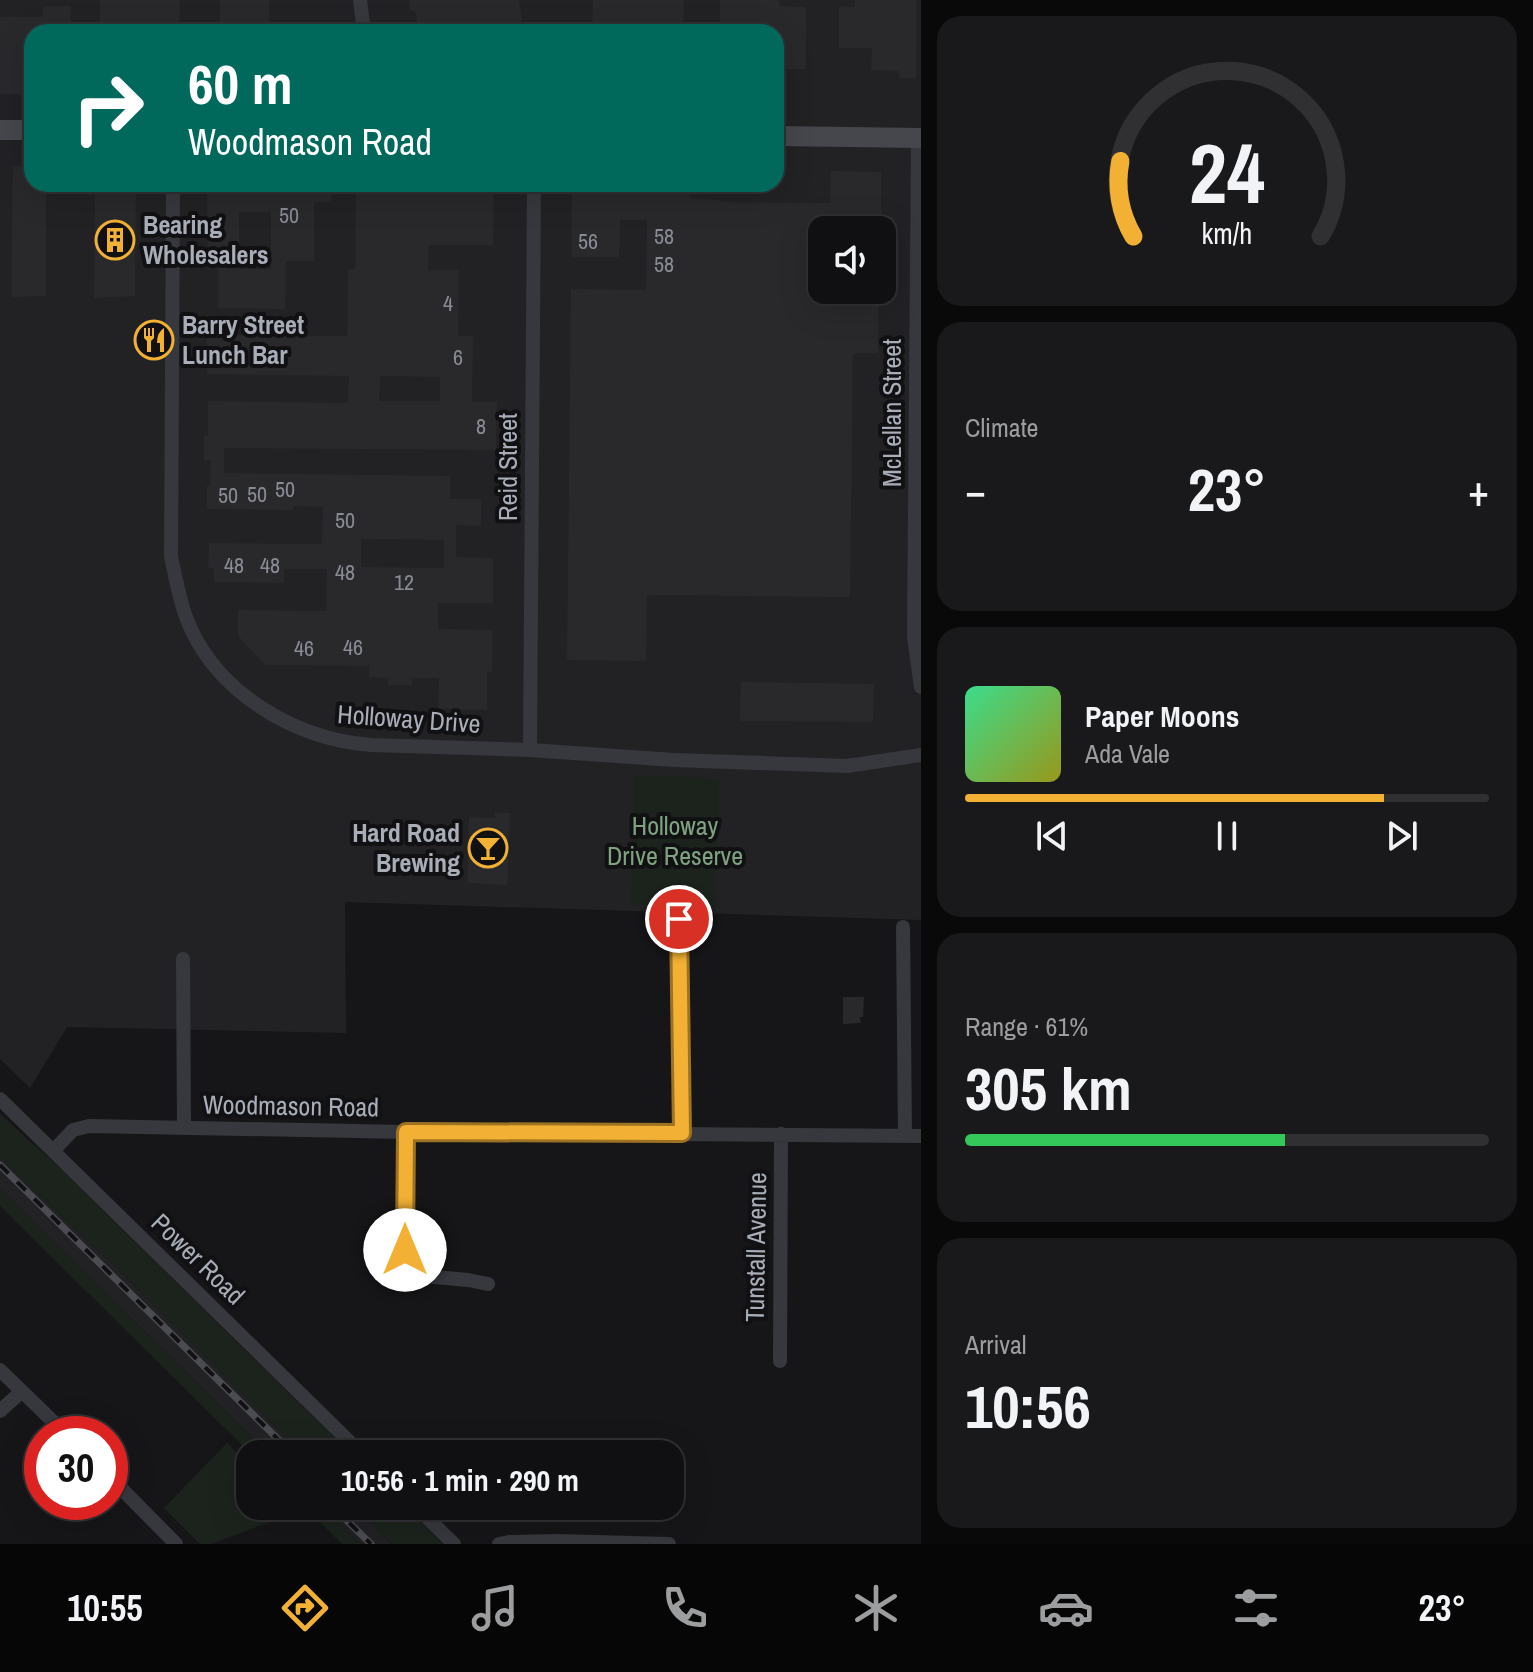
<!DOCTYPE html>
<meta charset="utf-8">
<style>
body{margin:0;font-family:"Archivo Narrow",sans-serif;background:#19191b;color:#f1f3f6;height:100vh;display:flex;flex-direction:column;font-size:30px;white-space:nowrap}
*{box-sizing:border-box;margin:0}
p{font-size:26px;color:#9c9d9f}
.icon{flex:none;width:44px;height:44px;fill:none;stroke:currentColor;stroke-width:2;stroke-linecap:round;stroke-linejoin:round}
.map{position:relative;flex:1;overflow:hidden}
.panel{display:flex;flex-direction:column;gap:16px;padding:16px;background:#09090a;width:612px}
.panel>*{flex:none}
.banner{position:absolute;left:24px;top:24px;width:760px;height:168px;border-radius:24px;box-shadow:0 8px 32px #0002,0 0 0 2px #303032;background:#00695c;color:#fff;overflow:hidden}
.tools{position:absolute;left:808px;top:216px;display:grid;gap:16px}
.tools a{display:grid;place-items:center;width:88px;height:88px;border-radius:16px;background:#101012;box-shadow:0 8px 32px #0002,0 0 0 2px #303032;font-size:40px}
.speed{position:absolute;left:24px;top:1416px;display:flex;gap:16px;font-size:40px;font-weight:700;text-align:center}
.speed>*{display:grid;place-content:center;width:104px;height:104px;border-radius:50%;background:#101012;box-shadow:0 8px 32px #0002,0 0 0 2px #303032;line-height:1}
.speed .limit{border:12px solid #d22;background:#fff;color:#111}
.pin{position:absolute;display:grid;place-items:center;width:68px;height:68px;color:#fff;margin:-34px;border:4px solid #fff;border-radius:50%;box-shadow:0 2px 8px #0007}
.me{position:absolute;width:88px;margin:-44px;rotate:0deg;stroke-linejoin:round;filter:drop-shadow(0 0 6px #0008)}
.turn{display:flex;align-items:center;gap:28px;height:168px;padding:0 32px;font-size:36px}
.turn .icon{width:104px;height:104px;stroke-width:2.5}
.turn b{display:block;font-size:56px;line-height:68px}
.big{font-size:60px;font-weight:700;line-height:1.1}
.panel .card{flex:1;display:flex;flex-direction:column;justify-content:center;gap:12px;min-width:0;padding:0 28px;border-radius:24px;background:#19191b}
.panel .dial{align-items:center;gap:0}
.dial svg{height:208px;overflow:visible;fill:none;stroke:#303032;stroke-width:7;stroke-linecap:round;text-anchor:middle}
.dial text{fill:#f1f3f6;stroke:none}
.song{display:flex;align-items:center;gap:24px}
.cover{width:96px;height:96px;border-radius:12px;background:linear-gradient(135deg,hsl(150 70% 55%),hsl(60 70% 35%))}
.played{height:8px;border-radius:4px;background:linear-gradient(90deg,#f2b134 80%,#303032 80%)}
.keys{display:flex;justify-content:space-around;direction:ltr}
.heat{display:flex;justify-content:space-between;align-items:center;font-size:44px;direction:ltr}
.charge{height:12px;border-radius:6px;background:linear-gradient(90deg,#34c759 61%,#303032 0)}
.trip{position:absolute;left:236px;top:1440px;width:448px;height:80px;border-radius:24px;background:#101012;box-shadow:0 8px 32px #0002,0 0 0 2px #303032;font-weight:700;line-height:80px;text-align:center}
.tab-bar{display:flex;height:128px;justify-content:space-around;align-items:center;background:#060607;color:#9c9d9f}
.tab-bar .icon{width:56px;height:56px}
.tab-bar .on{color:#f2b134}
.tab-bar b{font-size:36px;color:#f1f3f6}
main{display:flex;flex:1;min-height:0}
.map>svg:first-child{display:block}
.built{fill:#222225;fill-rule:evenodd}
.green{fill:#1c231d}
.building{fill:#29292c;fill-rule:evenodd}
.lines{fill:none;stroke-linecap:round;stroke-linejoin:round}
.minor{stroke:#37383d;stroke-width:14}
.secondary{stroke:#45474d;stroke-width:20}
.rail-casing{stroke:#4a4c52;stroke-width:7}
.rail{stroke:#111113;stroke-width:4;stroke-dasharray:12;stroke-linecap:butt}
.route-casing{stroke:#9d7322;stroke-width:20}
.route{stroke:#f2b134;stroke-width:14}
.labels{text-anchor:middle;stroke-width:8;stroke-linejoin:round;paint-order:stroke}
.number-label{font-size:22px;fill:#888b94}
.poi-label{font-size:26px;font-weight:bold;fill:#a8adb8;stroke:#111113;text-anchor:start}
.street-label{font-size:26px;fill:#a8adb8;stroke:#111113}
.park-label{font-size:26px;fill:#7fa381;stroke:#111113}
</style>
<main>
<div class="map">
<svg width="921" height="1544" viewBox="0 0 921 1544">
<rect width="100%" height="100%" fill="#161618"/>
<path class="built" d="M0,0H921V920L345,902L346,1033L67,1027L30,1088L0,1059ZM32,32H776V184H32ZM822,230H882V290H822Z
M0,1157L113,1265L303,1454H269L263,1448L0,1189Z
M322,1506H355L392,1544H361Z"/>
<path class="green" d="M634,775L719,778L715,907L631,905Z
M0,1114L62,1170L351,1454H303L113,1265L0,1157Z
M0,1189L269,1454H251L0,1206Z
M227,1443L250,1466V1506H290L297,1512L211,1544H200L164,1508Z
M304,1506H322L361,1544H342Z
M355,1506H404L443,1544H392Z"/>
<path class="building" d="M100,0H180L179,32H100Z
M220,0H269V32H220Z
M409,0H519L524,32H418L416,13L410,10Z
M593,0H684L683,32H592Z
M720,0H779V6L806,7V69H776V32H720Z
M855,0H917L916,78H899V71L871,70L872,48H839V6L855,7Z
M43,6H71L70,32H32V94H0V17H43Z
M13,166H32V184H46V296L11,297Z
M831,171L881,172V230H822V291L879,292L878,353H853L850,597L647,595L646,661L567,660L571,289L646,290L647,220H620L619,257H571L572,184H690V199L720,200L719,202L830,203Z
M95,184H136L135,296L94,298Z
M207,184H331V202H314V261H286L285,309L218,308L219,258H208ZM239,212H271V269H239Z
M356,184H494L493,245H429L428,270H459L458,336H473L472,402H497L496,450L224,448V473L450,476V499H481V526L456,525V557L493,558V603H438V629L493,630L492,672H487V710L438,709L439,678H412V685H388V678L369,677V666L265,665L238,636V610L326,611L327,569H284V583L214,582V568H208L209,543L322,544L323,507L293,506V510L207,509V486H210L211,460H204V436H208V401L348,403L349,376L207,374V335L347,336L348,269H355ZM380,376L440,377V401H379ZM363,539L444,540V568L361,567V540Z
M741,682L874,684L873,722L740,721Z
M495,812L510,813L507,885L467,883L469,817L495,818Z
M843,997H864L863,1017H860L861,1023L843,1024Z"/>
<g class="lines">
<path class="minor" d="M360,0L364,32
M918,138L914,637L921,687
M173,184L171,556C175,576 179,597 186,617C214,692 294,739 371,745L530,750L674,760L847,766L921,755
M530,750L534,184
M679,919L682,1133
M903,927L905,1135
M183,959L184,1128
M0,1099L362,1454
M406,1132L405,1250L411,1267L424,1276L468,1280L488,1284
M53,1151L73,1130L89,1126L406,1132L921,1136
M780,1361L781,1134
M0,1370L66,1434
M0,1411L22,1391
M110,1477L176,1544
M415,1506L454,1544
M499,1544L509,1542L557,1541L669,1544"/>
<path class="secondary" d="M0,130H32
M776,136L921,138"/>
<defs>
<path id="rail" d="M0,1165L293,1454
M332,1506L371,1544"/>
</defs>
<use href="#rail" class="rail-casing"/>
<use href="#rail" class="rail"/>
</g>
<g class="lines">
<defs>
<path id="route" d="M405,1250L406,1132L682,1133L679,919"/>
</defs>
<use href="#route" class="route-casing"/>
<use href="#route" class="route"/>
</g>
<defs>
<symbol id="building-ring" viewBox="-11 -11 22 22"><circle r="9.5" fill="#111113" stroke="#f2b134" stroke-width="1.5"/><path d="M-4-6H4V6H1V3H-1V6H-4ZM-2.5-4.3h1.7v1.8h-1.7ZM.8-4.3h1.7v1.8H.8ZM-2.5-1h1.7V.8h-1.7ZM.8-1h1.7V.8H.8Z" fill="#f2b134"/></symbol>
<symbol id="restaurant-ring" viewBox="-11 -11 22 22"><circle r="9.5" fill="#111113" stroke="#f2b134" stroke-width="1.5"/><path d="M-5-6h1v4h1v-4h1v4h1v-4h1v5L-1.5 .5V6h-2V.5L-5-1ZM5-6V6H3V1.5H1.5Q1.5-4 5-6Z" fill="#f2b134"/></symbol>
<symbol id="bar-ring" viewBox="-11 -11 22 22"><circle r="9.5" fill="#111113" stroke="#f2b134" stroke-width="1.5"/><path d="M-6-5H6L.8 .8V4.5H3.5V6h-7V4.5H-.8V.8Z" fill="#f2b134"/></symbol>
</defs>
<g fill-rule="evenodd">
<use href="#building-ring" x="93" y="218" width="44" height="44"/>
<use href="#restaurant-ring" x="132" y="318" width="44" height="44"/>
<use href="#bar-ring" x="466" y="826" width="44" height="44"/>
</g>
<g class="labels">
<g class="number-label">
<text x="289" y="223">50</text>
<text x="664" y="244">58</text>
<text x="588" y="249">56</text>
<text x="664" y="272">58</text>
<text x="448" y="311">4</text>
<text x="458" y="365">6</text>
<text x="481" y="434">8</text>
<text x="285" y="497">50</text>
<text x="257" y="502">50</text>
<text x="228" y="503">50</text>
<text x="345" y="528">50</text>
<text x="234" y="573">48</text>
<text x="270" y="573">48</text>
<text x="345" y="580">48</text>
<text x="404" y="590">12</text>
<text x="353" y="655">46</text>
<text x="304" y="656">46</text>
</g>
<g class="poi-label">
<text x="143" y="234">Bearing<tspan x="143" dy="30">Wholesalers</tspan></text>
<text x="182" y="334">Barry Street<tspan x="182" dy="30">Lunch Bar</tspan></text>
<text x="460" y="842" text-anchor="end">Hard Road<tspan x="460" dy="30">Brewing</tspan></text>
</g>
<g class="street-label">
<text transform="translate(892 413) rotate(-90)" y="9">McLellan Street</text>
<text transform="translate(508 467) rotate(-90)" y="9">Reid Street</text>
<text transform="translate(409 719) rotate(4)" y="9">Holloway Drive</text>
<text transform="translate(291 1106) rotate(1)" y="9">Woodmason Road</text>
<text transform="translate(756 1247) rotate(-89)" y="9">Tunstall Avenue</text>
<text transform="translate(198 1259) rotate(44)" y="9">Power Road</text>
</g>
<g class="park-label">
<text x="675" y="835">Holloway<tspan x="675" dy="30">Drive Reserve</tspan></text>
</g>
</g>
</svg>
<div class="tools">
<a><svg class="icon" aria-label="sound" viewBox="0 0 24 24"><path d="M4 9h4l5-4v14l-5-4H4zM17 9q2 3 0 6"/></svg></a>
</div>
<div class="speed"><div class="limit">30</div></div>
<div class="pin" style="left:679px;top:919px;background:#d93025"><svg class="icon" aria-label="arrive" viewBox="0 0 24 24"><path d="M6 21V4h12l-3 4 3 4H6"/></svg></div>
<svg class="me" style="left:405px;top:1250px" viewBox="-20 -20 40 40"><circle r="19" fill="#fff"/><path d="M0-13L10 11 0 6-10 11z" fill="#f2b134"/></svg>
<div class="trip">10:56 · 1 min · 290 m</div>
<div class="banner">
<div class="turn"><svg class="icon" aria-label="right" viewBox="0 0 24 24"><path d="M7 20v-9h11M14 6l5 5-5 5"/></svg><div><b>60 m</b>Woodmason Road</div></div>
</div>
</div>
<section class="panel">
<div class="card dial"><svg viewBox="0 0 100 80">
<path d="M14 69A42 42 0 1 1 86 69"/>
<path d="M14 69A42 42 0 0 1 9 40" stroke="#f2b134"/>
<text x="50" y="56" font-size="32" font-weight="700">24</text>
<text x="50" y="72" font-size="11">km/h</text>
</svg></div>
<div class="card"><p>Climate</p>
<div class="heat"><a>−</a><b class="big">23°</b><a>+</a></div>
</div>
<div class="card">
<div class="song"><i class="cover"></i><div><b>Paper Moons</b><p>Ada Vale</p></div></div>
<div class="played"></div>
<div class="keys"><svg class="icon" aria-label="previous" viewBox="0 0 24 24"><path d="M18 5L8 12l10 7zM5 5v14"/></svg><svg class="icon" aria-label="pause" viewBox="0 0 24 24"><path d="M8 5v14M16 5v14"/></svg><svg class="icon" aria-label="next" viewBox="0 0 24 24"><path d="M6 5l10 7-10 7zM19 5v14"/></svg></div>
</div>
<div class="card"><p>Range · 61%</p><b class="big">305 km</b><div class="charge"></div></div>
<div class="card"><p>Arrival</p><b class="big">10:56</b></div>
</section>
</main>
<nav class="tab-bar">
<b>10:55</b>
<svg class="icon on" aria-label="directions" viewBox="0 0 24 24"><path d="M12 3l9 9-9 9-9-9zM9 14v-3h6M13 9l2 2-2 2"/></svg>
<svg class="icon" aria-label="music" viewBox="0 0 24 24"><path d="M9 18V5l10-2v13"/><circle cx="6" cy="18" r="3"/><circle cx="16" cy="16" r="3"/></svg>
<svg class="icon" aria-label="phone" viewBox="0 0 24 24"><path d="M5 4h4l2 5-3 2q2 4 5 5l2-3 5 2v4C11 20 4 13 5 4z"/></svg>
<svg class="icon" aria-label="climate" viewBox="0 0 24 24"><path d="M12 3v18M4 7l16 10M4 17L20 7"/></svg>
<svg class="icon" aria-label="car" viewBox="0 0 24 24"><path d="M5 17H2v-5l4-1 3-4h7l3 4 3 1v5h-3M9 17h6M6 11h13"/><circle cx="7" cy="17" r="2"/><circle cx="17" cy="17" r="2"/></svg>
<svg class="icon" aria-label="filters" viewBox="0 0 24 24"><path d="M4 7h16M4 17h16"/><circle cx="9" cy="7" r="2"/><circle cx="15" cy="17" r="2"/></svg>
<b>23°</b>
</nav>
